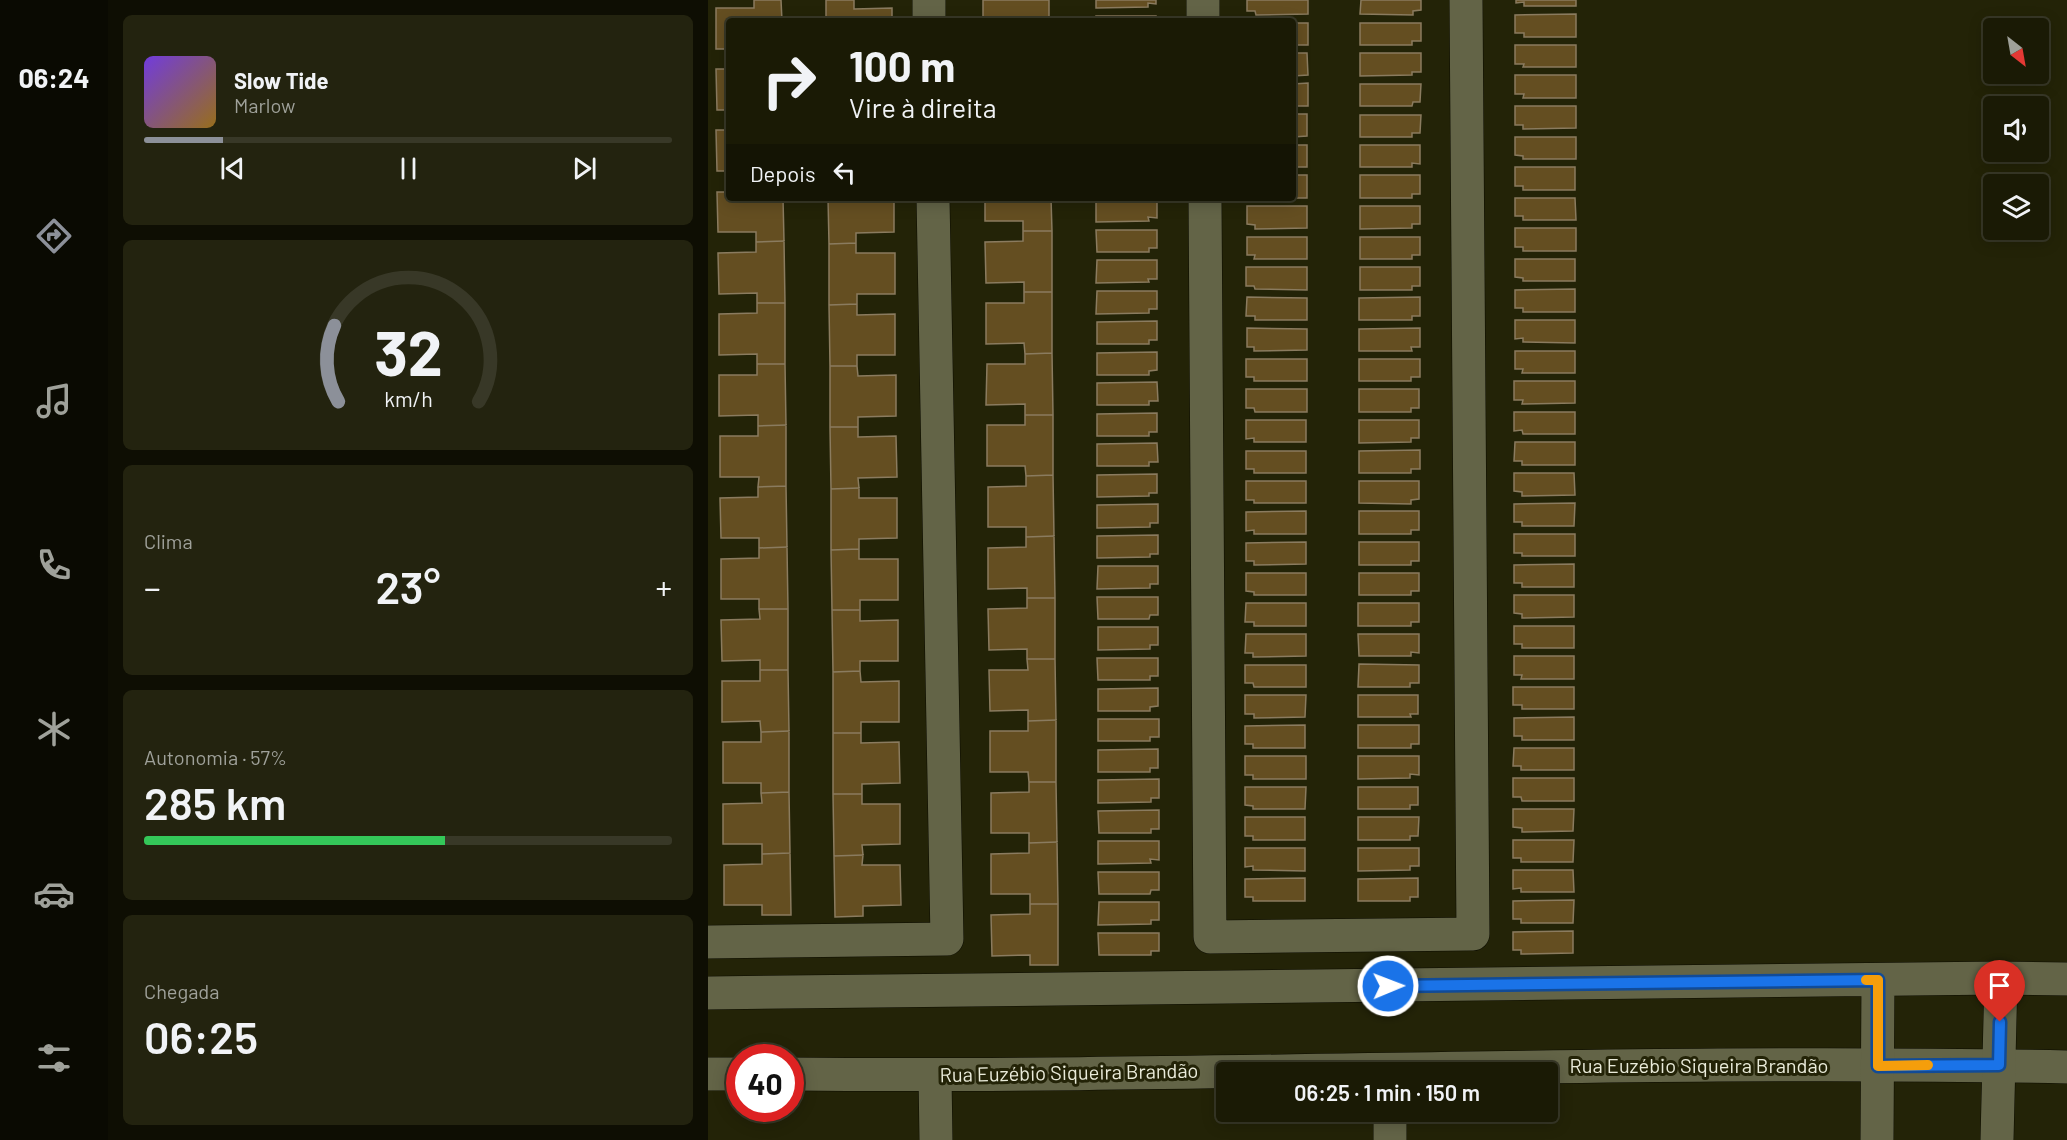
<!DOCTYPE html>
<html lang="pt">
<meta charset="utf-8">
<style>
body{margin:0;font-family:Barlow,sans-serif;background:#23230f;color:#f1f3f6;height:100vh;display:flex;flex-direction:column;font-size:22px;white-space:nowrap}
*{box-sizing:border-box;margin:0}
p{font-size:20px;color:#9fa19a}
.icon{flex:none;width:33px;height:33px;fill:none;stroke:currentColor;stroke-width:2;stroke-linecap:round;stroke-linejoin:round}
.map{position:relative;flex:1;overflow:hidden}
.side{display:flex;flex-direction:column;gap:15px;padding:15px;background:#0e0e03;width:600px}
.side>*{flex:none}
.banner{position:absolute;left:18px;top:18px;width:570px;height:183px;border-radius:6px;box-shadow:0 3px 15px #0003,0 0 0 2px #383827;background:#1a1a05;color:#f1f3f6;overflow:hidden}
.needle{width:39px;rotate:149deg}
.controls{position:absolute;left:1275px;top:18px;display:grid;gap:12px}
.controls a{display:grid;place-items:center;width:66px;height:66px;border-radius:6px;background:#1a1a05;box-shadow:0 3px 15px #0003,0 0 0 2px #383827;font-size:30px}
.speed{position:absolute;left:18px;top:1044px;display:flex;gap:12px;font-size:30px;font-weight:700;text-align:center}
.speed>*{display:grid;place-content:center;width:78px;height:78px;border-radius:50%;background:#1a1a05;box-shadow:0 3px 15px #0003,0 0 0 2px #383827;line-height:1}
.speed .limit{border:9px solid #d22;background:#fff;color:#111}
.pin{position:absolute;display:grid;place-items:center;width:51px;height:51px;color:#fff;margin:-62px -26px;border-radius:50% 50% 50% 0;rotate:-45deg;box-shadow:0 0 6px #0007}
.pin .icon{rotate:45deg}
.me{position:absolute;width:66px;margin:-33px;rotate:89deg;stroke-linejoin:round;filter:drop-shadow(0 0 4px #0008)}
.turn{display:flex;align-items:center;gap:21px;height:126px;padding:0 24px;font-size:27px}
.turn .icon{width:78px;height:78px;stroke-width:2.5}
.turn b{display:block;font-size:42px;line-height:51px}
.then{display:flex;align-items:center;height:57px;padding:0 24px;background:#0003;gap:12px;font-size:22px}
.big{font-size:45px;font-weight:600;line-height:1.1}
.side .card{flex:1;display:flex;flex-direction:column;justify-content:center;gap:9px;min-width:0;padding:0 21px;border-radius:9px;background:#23230f}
.side .dial{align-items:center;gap:0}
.dial svg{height:156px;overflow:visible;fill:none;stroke:#383827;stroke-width:7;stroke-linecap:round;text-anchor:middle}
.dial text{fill:#f1f3f6;stroke:none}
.song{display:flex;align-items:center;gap:18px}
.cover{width:72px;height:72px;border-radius:9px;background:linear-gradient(135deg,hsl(260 70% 55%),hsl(40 70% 35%))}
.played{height:6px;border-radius:3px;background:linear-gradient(90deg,#8c9099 15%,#383827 15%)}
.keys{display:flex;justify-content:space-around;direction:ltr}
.heat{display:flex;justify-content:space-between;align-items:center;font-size:33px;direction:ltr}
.charge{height:9px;border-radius:4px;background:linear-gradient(90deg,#34c759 57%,#383827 0)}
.trip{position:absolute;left:508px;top:1062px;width:342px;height:60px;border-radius:6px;background:#1a1a05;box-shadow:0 3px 15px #0003,0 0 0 2px #383827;font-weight:600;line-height:60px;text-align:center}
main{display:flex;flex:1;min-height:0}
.dock{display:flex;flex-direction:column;width:108px;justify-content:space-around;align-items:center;background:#0a0a02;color:#9fa19a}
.dock .icon{width:42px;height:42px}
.dock .active{color:#8c9099}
.dock b{font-size:27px;color:#f1f3f6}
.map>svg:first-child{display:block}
.building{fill:#644e21;stroke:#8a7b5f;stroke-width:1.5}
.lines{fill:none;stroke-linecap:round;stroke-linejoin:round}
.minor-casing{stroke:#0c0c00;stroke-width:34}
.tertiary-casing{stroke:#0c0c00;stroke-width:34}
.minor{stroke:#636447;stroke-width:33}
.tertiary{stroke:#636447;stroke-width:33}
.route-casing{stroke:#114b97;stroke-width:15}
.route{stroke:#1a73e8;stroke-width:10}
.slow{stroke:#f59e0b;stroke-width:10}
.labels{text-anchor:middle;stroke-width:6;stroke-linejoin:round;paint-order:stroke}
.street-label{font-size:20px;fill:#eaebda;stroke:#232307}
</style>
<main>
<nav class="dock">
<b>06:24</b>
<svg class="icon active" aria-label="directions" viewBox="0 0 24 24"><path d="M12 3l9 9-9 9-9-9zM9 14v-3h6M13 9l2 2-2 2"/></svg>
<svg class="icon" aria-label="music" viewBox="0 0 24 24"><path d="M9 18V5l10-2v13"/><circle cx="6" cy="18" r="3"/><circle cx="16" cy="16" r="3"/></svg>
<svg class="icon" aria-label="phone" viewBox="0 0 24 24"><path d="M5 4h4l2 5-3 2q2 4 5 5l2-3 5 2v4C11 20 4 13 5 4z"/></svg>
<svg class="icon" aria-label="climate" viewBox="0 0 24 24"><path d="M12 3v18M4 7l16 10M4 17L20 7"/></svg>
<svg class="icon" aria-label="car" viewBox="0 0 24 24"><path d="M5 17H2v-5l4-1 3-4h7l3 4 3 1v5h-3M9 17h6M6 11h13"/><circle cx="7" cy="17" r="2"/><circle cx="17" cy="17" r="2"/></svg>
<svg class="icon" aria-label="filters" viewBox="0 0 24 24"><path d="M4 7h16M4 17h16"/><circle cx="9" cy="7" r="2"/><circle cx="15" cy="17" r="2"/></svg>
</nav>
<section class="side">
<div class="card">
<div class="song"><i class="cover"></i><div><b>Slow Tide</b><p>Marlow</p></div></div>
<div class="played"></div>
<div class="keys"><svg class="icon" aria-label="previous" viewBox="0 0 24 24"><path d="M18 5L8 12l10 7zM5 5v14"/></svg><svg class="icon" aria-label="pause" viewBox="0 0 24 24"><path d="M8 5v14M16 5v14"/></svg><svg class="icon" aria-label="next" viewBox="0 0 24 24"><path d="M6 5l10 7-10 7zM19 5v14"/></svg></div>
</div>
<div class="card dial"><svg viewBox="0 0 100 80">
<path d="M14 69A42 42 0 1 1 86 69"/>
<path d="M14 69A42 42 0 0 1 12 30" stroke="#8c9099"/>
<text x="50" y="56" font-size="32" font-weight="700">32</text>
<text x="50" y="72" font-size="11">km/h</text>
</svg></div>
<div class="card"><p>Clima</p>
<div class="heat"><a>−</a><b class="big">23°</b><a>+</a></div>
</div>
<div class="card"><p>Autonomia · 57%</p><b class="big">285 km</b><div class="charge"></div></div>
<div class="card"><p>Chegada</p><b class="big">06:25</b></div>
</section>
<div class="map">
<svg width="1359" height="1140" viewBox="0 0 1359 1140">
<rect width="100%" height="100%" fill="#232307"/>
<path class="building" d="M46,0H73L74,21H21V49H8V8H46Z
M118,0H146V9L184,8V21H118Z
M275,0H341V21H275Z
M388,0H448V4L440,3V7L388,8Z
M539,0H600V14L548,15L547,11H539Z
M653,0H713V10L705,11V15L652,14Z
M808,0H868V6H816V2L808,3Z
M868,14V37H816V33H807V15Z
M388,16H448V21H388Z
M585,23H600V45H585Z
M652,23H713V41H704V45H652Z
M807,45H868V67H815L816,64H807Z
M585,53H599L600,75L585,76Z
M652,53H713V72H704V75L652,76Z
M8,69H21V110H9Z
M807,75H868V98H815L816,94H807Z
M600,83V106H585V84Z
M652,84H713L712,102H705L704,106H652Z
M807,106H868V128L815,129V125H807Z
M585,114H599V136L585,137Z
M652,115H713L712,133H704V137H652Z
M8,130H21V171H9Z
M807,137H868V159H815V156L807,155Z
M585,145H599V167H585Z
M652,145H712V164L704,163V167H652Z
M807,167H867V190H815V186H807Z
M585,175H599V198H585Z
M652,175H712V194H704V198H652Z
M9,192H21V198H75L76,241L48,242V232H10Z
M120,198H186V232L148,233V243L121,244Z
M277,198H343L344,231H315V221H277Z
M807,198H867L868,220H815V216H807Z
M449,199V218L440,217L441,221L388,222V200Z
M539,206H599V228L547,229V225L539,224Z
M652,206H712V224H704V228L652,229Z
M807,228H868V251H815V247H807Z
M388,230H449V248H441V252H389Z
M315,231H344V292H316V282L278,283L277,242L315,241Z
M539,237H599V259H546L547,255H539Z
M652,237H712V255H704V259H652Z
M76,241L77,303H49V293L11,294L10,253L48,252V242Z
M148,243V253H187V294H149V304L121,305V244Z
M807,259H867V281H815V278L807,277Z
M389,260H449V279H440L441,282L388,283Z
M538,267H599V290L547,289L546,286H538Z
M652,267H712V286H704V290H652Z
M867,289V312H815V308H807V290Z
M389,291H449V309H441V313L388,314Z
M316,292H344V353L317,354L316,343L278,344V303H316Z
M539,297L599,298V320H547V316H538Z
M712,297V316H704V320H651V298Z
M49,303H77V364H49V354L11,355V314L49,313Z
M149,304V315L187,314V355H149V366H122L121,305Z
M807,320H867V343L815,342V338L807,339Z
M449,321V340H441V344H389V322Z
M539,328L599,329V350L546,351V347H539Z
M712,328V347H703L704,351H651V329Z
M807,351H867V373H814L815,369H807Z
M449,352V370L441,371V375H389V353Z
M344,353L345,415H317V404L278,405L279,364H317V354Z
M538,359H599V381H546V377H538Z
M651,359H712V377H703V381H651Z
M49,364H77L78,425L50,426V415L11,416V375H49Z
M122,366H149L150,376L188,375V416L150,417V427H122Z
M806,381H867V403L814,404L815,400H806Z
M449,382L450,401H441V405H389V383Z
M538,389H599V412H547L546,408H538Z
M651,389H711V408H703V412H651Z
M806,412H867V434H815L814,430L806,431Z
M449,413V432H441V436H389V414Z
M317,415H345V475L318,476L317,466H279V425H317Z
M538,420H598V442H546V438L538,439Z
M651,420H711V438H703V442L651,443Z
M78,425V486L50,487L51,477H12V436H50V426Z
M122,427H150V437L188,436L189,477L150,478L151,488L123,489Z
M807,442H867V465H814V461H806Z
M449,443L450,462H441V466H389V444Z
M712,450V469H703V473H651V451Z
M538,451H598V473H546V469H538Z
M806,473H866L867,495L814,496V492L806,491Z
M449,474V493H441V496L389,497V475Z
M345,475L346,536L318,537V527H280V487L318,486V476Z
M538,481H598V503H546V500H538Z
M651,481H711V499L703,500V504L651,503Z
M78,486L79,547L51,548V538H13L12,498L50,497V487Z
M151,488V498H189V538L151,539V549L123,550V489Z
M867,503L866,526H814V522H806V504Z
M450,504V523H442V527L389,528V505Z
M598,511V534H546V530L538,531V512Z
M651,511H711V530H703V534H651Z
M806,534H867V556H814V553H806Z
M450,535V554H442V557L389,558V536Z
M346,536L347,598H319V588L280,589V548L318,547V537Z
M598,542V564L546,565V561H538V543Z
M651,542H711V561H703V565H651Z
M79,547L80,609H51V599H13V559L51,558V548Z
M151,549V559H190V600H152V610H124L123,550Z
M866,564V587H814V583H806V565Z
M390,566H450V584H442V588L389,589Z
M538,573H598V595H546V592L538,591Z
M651,573H711V591H703V595H651Z
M806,595H866V617L814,618V614L806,613Z
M389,597H450V615H442L441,619H390Z
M319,598H347V659H319V649L281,650L280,609L319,608Z
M538,603H598V626H546V622H537Z
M650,603H711V622H703V626H650Z
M51,609H80V670H52V660L14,661L13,620L52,619Z
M124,610H152V621L190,620V661H152V671L125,672Z
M806,626H866V648H814V644H806Z
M390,627H450V645H442V649L390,650Z
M538,634H598V656L545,657V653H537Z
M650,634H711V653L703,652V656H651Z
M806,656H866V679H813L814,675H806Z
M389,658H450V676H442V680H390Z
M319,659H347L348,720L320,721V710L282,711L281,670H320Z
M651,664L711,665V683H702V687H650Z
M537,665H598V687H546L545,683H537Z
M52,670H80L81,731L53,732L52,721L14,722V681H52Z
M152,671L153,682L191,681V722H153V733H125V672Z
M805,687H866V709H814V705H805Z
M450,688V706L442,707V711H390V689Z
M537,695H598L597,717L546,718V714H537Z
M650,695H710V714H702L703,717H650Z
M866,717V740H814V736H806V718Z
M390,719H451V737H442V741H390Z
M348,720V782H321L320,772H282V731H320V721Z
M597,725V748H545V744H537V726Z
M650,725H711V744H703V748H650Z
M81,731V792L53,793V783H15V742H53V732Z
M125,733H153V743L191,742L192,783L154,784V794H125Z
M806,748H866V770H813V766H805Z
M450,749V768H442V772H390V750Z
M537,756H598V779H545V775H537Z
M650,756H711V775L702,774V778L650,779Z
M805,778H866V801H814L813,797H805Z
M451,779V798H443V802L390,803V780Z
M321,782H348L349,842L321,843V833H283V793L321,792Z
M537,787H598L597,809H545V806L537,805Z
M650,787H710V805H702V809H650Z
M81,792L82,853L54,854V844H15V804L54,803L53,793Z
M125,794H154V804H192V844L154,845L155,855L126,856Z
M805,809H866L865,831L814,832V828L805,827Z
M451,810V829H443V833H391L390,811Z
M537,817H597V840H545V836H537Z
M650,817H711L710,836H702V840H650Z
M805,840H866L865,862H813V858H805Z
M390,841H451V860L442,859L443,863L390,864Z
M349,842L350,904H322V894H283V854L321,853V843Z
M537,848H597V871L545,870V866L537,867Z
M650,848H711V866H702V870L650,871Z
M82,853L83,915H54V905H16V865L54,864V854Z
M155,855L154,865H192L193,905L155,906V916L127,917L126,856Z
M805,870H865L866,892H813V888L805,889Z
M390,872H451V890H443L442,894H391Z
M597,878V901H545V897H537V879Z
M710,878V897H702V901H650V879Z
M866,900L865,923H813V919H805V901Z
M391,902H451V920H443V924L390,925Z
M322,904H350V965H322V955L284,956L283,915L322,914Z
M865,931V953L813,954V950H805V932Z
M390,933H451V951H443V955H391Z"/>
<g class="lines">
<defs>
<path id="minor" d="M221,0V21
M495,0V21
M497,198L502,937L765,934L758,0
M0,942L239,939L225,198
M1293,978L1359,979
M0,1074H32
M82,1074C508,1078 934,1058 1359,1067
M227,1076L228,1140
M682,1140V1112"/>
<path id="tertiary" d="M0,993L1293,978L1289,1140
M1169,1140L1170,980"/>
</defs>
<use href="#minor" class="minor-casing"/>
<use href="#tertiary" class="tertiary-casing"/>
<use href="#minor" class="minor"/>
<use href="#tertiary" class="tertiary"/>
</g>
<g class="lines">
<defs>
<path id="route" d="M680,986L1170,980V1066L1291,1065L1292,1022"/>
</defs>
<use href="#route" class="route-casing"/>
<use href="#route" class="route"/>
<path class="slow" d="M1158,980H1170V1066L1220,1065"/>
</g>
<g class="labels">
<g class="street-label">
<text x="991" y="1073">Rua Euzébio Siqueira Brandão</text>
<text transform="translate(361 1073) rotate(-1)" y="7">Rua Euzébio Siqueira Brandão</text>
</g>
</g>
</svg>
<div class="controls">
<a><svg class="needle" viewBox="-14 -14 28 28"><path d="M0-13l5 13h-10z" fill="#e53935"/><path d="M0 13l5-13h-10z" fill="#9fa19a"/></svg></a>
<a><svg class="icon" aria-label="sound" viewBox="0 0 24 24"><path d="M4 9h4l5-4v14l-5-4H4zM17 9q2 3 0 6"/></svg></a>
<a><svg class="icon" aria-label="layers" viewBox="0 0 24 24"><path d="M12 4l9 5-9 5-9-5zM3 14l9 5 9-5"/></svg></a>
</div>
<div class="speed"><div class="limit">40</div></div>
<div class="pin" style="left:1292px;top:1022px;background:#d93025"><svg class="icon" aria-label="arrive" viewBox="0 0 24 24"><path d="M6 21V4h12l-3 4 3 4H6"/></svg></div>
<svg class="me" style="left:680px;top:986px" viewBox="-20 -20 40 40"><circle r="17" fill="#1a73e8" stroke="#fff" stroke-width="3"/><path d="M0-11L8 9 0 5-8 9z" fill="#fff"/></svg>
<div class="trip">06:25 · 1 min · 150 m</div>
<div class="banner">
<div class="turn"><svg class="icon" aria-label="right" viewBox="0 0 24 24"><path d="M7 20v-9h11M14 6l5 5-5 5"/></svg><div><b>100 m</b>Vire à direita</div></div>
<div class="then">Depois<svg class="icon" aria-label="left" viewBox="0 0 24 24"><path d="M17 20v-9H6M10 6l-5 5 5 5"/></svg></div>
</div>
</div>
</main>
